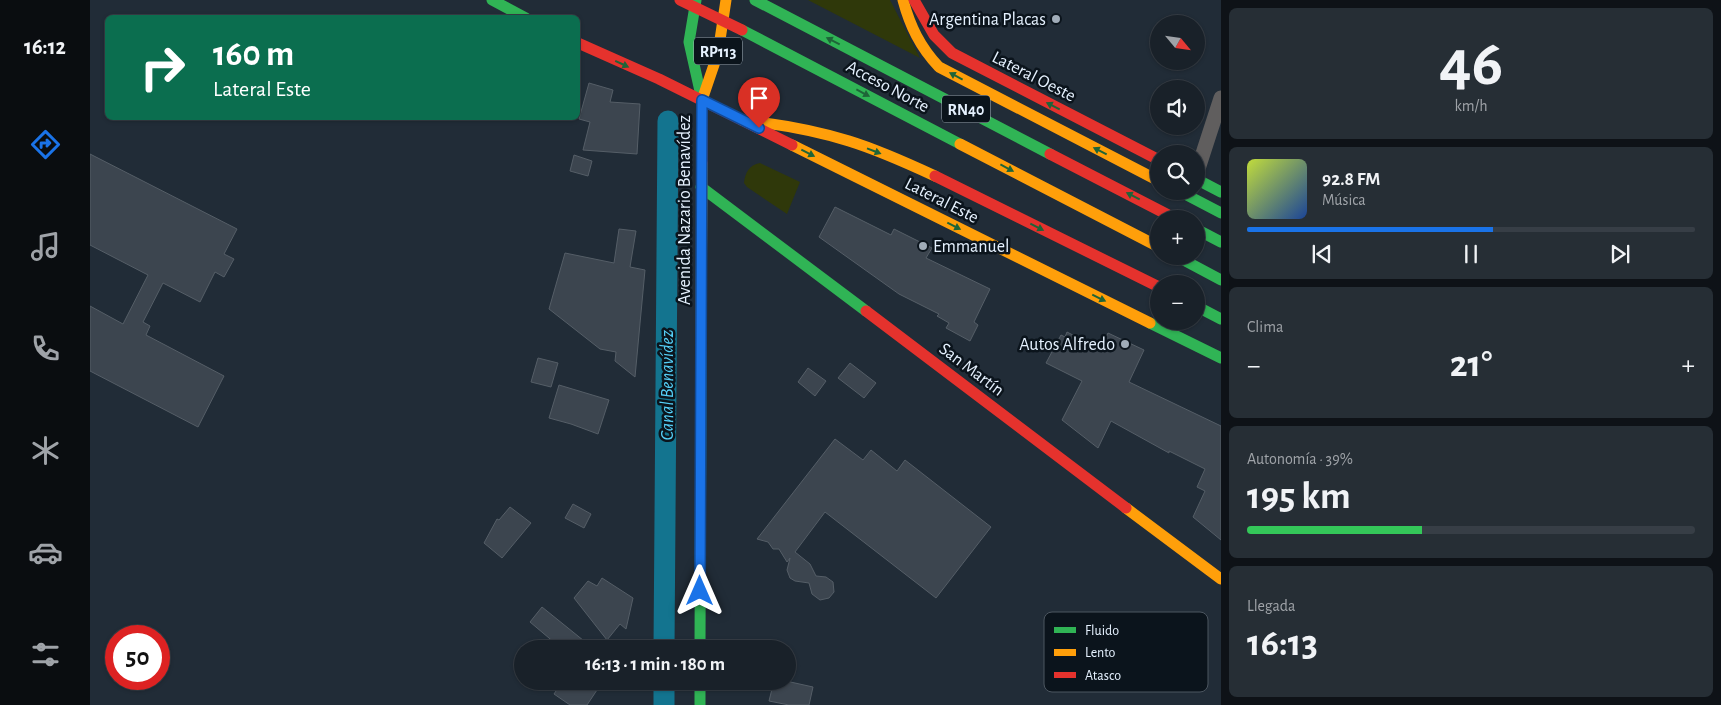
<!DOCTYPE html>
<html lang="es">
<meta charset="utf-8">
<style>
body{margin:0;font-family:"Alegreya Sans",sans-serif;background:#262e35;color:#f1f3f6;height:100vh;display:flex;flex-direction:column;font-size:19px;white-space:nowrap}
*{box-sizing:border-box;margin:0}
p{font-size:16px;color:#9fa3a8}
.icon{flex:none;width:28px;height:28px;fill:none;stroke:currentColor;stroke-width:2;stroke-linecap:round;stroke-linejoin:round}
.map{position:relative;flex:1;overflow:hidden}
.sheet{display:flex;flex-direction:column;gap:8px;padding:8px;background:#0e1217;width:500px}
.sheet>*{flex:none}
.hud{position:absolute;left:15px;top:15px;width:475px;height:105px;border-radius:8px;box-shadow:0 1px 4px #0004,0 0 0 1px #373e46;background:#0b6e4f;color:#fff;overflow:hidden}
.needle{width:32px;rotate:119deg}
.buttons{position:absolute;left:1060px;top:15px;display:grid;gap:10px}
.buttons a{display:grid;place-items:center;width:55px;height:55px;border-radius:50%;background:#192129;box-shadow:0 1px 4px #0004,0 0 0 1px #373e46;font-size:25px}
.speed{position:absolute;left:15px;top:625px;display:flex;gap:10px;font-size:25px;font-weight:700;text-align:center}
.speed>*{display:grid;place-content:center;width:65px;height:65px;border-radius:50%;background:#192129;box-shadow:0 1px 4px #0004,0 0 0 1px #373e46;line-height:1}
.speed .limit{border:8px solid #d22;background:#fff;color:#111}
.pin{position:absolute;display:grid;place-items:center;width:42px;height:42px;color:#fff;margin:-51px -21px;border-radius:50% 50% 50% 0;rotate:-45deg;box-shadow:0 0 5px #0007}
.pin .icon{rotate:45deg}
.me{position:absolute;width:55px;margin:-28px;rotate:0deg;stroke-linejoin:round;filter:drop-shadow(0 0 4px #0008)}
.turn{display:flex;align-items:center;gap:18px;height:105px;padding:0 25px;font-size:22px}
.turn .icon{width:65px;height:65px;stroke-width:2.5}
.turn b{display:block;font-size:35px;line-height:42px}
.big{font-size:38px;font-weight:700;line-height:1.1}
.sheet .card{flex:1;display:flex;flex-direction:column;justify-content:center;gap:8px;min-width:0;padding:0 18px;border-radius:8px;background:#262e35}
.sheet .dial{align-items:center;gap:0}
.dial b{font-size:65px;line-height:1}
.song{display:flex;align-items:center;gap:15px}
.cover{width:60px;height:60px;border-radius:8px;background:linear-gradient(135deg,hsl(70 70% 55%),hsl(220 70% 35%))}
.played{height:5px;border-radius:2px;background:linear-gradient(90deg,#1a73e8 55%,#373e46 55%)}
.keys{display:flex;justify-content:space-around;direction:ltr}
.heat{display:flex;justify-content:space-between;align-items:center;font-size:28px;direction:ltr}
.charge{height:8px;border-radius:4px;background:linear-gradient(90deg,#34c759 39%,#373e46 0)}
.trip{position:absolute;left:424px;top:640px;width:282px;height:50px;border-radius:25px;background:#192129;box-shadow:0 1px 4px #0004,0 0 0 1px #373e46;font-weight:700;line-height:50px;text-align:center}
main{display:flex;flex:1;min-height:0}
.tab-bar{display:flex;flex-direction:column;width:90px;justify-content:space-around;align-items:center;background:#0a0d10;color:#9fa3a8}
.tab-bar .icon{width:35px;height:35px}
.tab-bar .current{color:#1a73e8}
.tab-bar b{font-size:22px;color:#f1f3f6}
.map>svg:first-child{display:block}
.green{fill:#2f380a}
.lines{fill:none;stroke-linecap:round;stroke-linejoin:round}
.canal{stroke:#13748f;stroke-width:21}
.building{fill:#3c454f;stroke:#555e67}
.street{stroke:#605e5e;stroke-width:15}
.fast{stroke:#30b455;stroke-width:11}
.slow{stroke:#ff9f0a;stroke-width:11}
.jam{stroke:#e5322d;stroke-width:11}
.jam-bridge{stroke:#e5322d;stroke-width:11}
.oneway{fill:#1e6438}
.route-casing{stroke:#114b97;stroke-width:12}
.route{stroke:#1a73e8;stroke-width:9}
.poi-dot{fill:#a0acb8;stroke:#0b141c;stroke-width:2}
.labels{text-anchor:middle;stroke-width:5;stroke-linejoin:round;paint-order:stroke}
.shield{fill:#0b141c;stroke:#a4afba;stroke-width:1}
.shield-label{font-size:16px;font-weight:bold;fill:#e5f1fe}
.poi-label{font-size:18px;fill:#e5f1fe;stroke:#0b141c;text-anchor:end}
.street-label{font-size:18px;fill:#e5f1fe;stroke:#0b141c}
.water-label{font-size:19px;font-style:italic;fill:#55cff7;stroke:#0b141c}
.key{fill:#0b141c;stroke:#4c5660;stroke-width:1}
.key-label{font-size:14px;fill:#e5f1fe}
</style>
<main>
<nav class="tab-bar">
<b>16:12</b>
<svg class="icon current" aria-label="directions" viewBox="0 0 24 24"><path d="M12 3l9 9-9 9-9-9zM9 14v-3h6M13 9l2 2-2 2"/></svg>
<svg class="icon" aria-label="music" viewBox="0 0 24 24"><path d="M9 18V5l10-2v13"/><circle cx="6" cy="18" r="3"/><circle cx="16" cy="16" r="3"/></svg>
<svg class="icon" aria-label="phone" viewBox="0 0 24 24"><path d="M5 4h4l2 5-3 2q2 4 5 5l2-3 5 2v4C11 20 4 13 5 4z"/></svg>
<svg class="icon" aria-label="climate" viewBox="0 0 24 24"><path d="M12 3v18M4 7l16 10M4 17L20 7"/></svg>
<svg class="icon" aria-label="car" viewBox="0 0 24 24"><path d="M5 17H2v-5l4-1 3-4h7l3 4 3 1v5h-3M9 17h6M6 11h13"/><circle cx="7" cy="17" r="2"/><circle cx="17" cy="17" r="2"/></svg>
<svg class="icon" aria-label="filters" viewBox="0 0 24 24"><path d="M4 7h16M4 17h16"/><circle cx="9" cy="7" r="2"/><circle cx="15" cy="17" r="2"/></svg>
</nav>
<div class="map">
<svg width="1131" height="705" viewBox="0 0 1131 705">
<rect width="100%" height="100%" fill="#212c37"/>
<path class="green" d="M718,0H800L830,58Z
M670,163L710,182L697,214L657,187L654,183C655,173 659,165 670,163Z"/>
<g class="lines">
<path class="canal" d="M574,649L578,121
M574,705V681"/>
</g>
<path class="building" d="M499,83L523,90L520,102L550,104L547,154L493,150L500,122L489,119Z
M0,154L147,229L134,254L144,259L134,277L125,272L110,302L73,283L53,322L60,326L56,335L134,376L108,427L0,371V306L33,324L58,275L0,245Z
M484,155L502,161L498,176L480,171Z
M745,207L801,235L804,229L842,248L836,258L900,289L884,322L888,325L880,341L856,328L859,323L847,316L849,314L809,294L729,237Z
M529,229L546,231L540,267L555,270L545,377L525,361L526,352L510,349L459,309L475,253L524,263Z
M977,332L1010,349L1018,333L1054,350L1039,382L1131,426V540L1103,517L1115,491L1107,487L1115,469L1079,451V453L1021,421L1008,448L972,420L992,381L956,363L971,335L975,337Z
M448,358L468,363L461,387L441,382Z
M760,363L786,383L774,398L748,378Z
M718,368L736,381L725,396L708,382Z
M469,385L519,400L508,434L481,424L459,418Z
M745,439L773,460L781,450L807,471L815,460L901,527L846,598L735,512L705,552L720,564L726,576L736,577L743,582L744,592L739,598L730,600L722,594L719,583L705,581L700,578L697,570L700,558L697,562L689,549H683L678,542L667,539Z
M483,504L501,514L494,528L475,518Z
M420,507L441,523L412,558L394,543L407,519L409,520Z
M512,578L543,598L536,629L530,624L517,640L484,598L498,581L507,586Z
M452,607L504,649H472L440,622Z
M455,681H513L497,705H480L464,694L466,691Z
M684,681H696L723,687L719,705H699L679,701Z"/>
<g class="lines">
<path class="street" d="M1106,175L1131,98"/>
<path class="fast" d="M402,0L436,18
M606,0L599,42L612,100
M665,0L960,154
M652,30L870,144
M1106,179L1131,192
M611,187L776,311
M1089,191L1131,213
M1106,229L1131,242
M1086,256L1131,280
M1106,306L1131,319
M1060,323L1131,358
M610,649L611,352
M610,681V705"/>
<path class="slow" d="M813,0C820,26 830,47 849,67L1069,181
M612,100L628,53L636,0
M652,120C688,124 724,130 759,141C788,150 817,163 845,176
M870,144L1069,247
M702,145L1060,323
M611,352L612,163
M1036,508L1131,579"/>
<path class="jam" d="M824,0L844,35L862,53L1069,160
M488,43L569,79L702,145
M960,154L1086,219
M612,163V100
M845,176L1069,287
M776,311L1036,508"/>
<path class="jam-bridge" d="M590,0L652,30"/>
</g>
<defs><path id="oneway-solid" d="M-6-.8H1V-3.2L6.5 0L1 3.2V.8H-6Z" transform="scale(1.25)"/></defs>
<g class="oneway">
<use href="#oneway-solid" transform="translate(743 41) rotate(-153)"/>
<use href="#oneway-solid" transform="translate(532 64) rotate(25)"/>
<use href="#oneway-solid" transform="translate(866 76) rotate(-152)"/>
<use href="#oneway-solid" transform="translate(773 93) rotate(28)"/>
<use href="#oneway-solid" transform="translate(963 106) rotate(-153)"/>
<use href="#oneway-solid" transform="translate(784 151) rotate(21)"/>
<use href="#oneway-solid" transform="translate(1010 151) rotate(-153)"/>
<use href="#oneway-solid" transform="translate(718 153) rotate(27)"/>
<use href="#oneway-solid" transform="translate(917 168) rotate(28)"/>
<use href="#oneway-solid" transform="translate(1043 196) rotate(-153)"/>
<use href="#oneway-solid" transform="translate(864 226) rotate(27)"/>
<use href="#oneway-solid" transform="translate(947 227) rotate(27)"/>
<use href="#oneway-solid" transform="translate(1009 298) rotate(26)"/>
</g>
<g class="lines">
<defs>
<path id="route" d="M610,591L612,100L669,128"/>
</defs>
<use href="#route" class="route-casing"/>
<use href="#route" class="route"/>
</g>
<g class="poi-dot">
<circle cx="966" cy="19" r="5"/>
<circle cx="833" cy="246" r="5"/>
<circle cx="1035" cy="344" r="5"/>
</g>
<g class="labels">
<g class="shield">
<rect x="604" y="37.5" width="48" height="27" rx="4"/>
<rect x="852" y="95.5" width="48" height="27" rx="4"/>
</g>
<g class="shield-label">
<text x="628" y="57">RP113</text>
<text x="876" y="115">RN40</text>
</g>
<g class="poi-label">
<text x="956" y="25">Argentina Placas</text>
<text x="843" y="252" text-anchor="start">Emmanuel</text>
<text x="1025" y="350">Autos Alfredo</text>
</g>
<g class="street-label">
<text transform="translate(944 76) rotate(27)" y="6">Lateral Oeste</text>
<text transform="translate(798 86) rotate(28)" y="6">Acceso Norte</text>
<text transform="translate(852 200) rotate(27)" y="6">Lateral Este</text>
<text transform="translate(594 210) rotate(-90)" y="6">Avenida Nazario Benavídez</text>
<text transform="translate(882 369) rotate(37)" y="6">San Martín</text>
</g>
<g class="water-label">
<text transform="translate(576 385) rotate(-90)" y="7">Canal Benavídez</text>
</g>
</g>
<rect x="954" y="612" width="164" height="80" rx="8" class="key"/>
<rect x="964" y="627" width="22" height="6" fill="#30b455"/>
<rect x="964" y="649" width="22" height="7" fill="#ff9f0a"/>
<rect x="964" y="672" width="22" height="6" fill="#e5322d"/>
<g class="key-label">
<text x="995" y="635">Fluido</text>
<text x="995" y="657">Lento</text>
<text x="995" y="680">Atasco</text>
</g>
</svg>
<div class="buttons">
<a><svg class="needle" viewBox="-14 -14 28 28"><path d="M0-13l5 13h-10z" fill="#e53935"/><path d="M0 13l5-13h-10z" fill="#9fa3a8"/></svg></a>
<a><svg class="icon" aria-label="sound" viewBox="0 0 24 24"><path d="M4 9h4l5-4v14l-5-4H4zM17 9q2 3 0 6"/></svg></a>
<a><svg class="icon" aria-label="search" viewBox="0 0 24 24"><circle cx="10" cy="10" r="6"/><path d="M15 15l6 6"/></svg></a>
<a>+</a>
<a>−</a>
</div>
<div class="speed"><div class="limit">50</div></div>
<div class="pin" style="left:669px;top:128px;background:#d93025"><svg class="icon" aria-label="arrive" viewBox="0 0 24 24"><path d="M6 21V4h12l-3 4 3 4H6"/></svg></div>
<svg class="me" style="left:610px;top:591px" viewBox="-20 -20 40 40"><path d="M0-17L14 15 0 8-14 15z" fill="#1a73e8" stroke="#fff" stroke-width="4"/></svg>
<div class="trip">16:13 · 1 min · 180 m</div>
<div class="hud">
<div class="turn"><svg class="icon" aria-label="right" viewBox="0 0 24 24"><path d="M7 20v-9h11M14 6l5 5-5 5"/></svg><div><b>160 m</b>Lateral Este</div></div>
</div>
</div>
<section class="sheet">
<div class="card dial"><b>46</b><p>km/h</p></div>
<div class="card">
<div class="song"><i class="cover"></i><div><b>92.8 FM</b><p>Música</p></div></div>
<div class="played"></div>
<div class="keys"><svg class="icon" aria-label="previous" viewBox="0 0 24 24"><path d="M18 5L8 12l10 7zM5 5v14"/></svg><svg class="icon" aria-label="pause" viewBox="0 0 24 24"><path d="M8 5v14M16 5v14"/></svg><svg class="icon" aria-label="next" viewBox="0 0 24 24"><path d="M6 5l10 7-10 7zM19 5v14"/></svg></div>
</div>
<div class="card"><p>Clima</p>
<div class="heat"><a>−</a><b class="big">21°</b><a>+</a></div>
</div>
<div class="card"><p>Autonomía · 39%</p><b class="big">195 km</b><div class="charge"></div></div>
<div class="card"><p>Llegada</p><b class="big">16:13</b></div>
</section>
</main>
